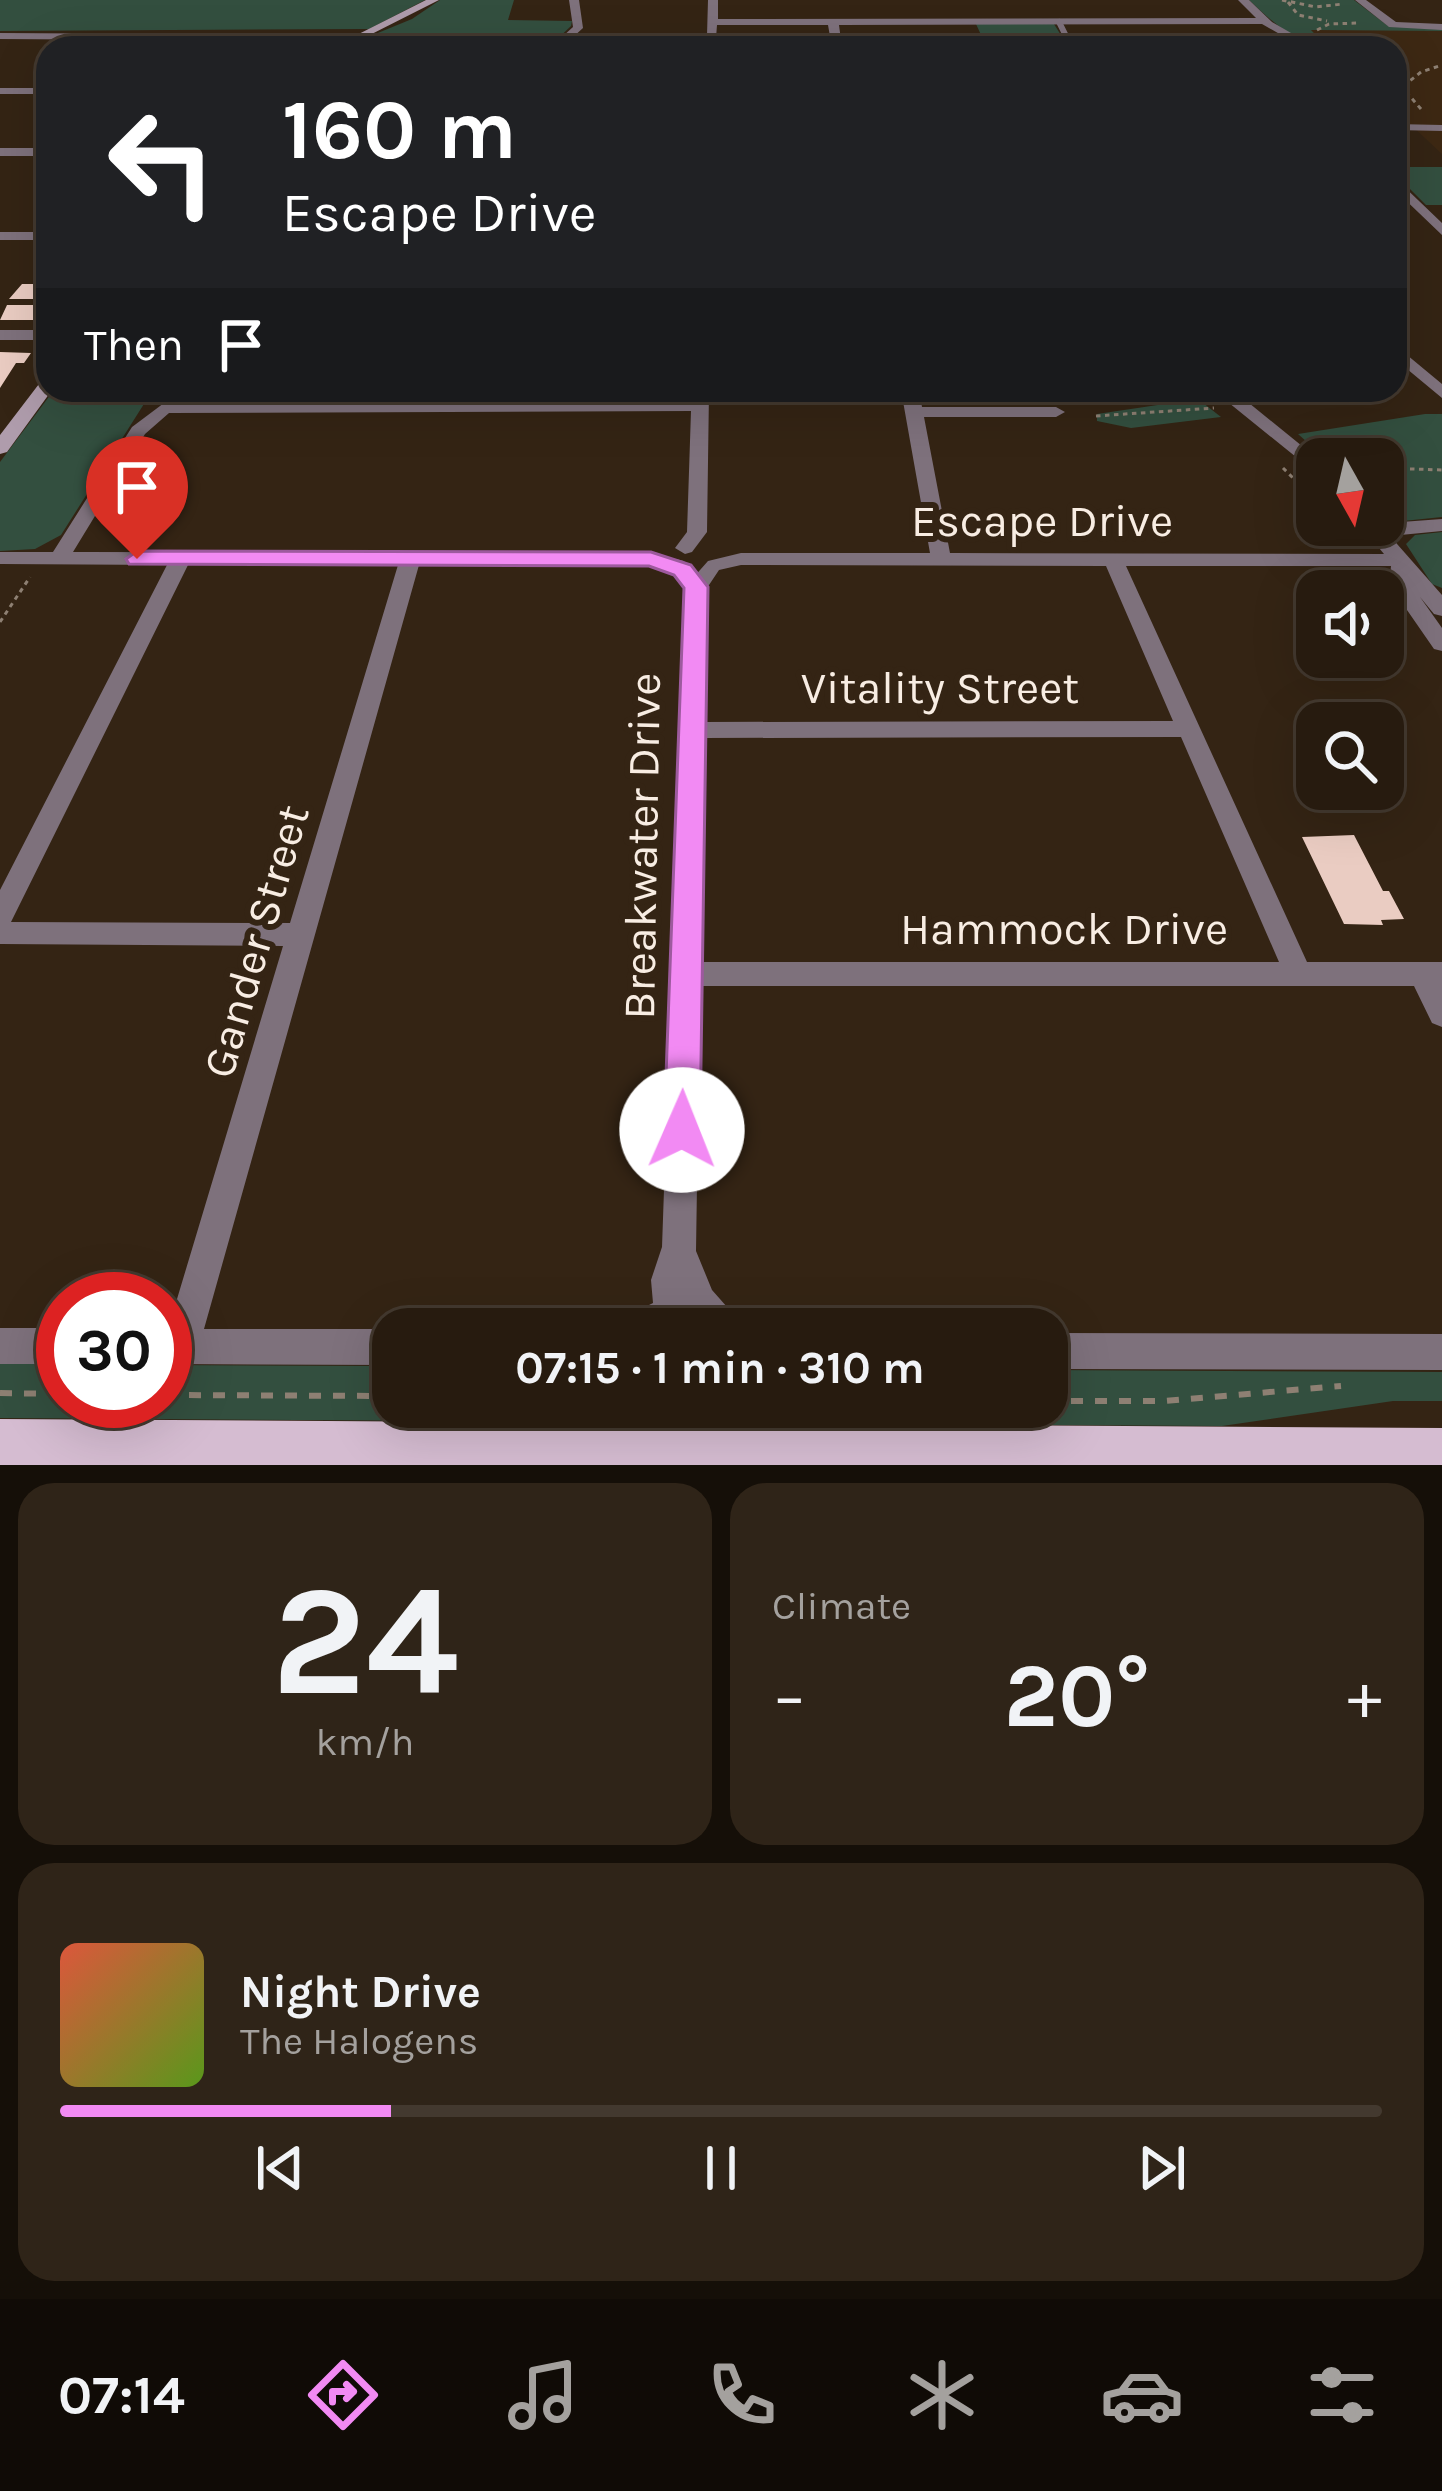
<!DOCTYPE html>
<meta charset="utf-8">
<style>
body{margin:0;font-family:Karla,sans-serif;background:#2f2418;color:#f1f3f6;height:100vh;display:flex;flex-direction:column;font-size:45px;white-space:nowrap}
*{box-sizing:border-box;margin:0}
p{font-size:39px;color:#a4a19e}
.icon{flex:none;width:66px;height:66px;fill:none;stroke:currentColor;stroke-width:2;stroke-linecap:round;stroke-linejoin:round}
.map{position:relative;height:1465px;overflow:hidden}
.drawer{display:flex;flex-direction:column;gap:18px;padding:18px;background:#150f08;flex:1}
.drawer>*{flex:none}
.top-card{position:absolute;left:36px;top:36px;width:1371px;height:366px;border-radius:36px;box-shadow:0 12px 48px #0002,0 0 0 3px #43392f;background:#202124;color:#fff;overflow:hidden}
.needle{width:78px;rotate:172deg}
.tools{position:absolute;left:1296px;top:438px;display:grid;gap:24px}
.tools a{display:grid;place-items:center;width:108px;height:108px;border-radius:24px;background:#271b0f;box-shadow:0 12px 48px #0002,0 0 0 3px #43392f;font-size:60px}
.speed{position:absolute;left:36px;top:1272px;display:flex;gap:24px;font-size:60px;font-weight:700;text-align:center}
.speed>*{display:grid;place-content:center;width:156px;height:156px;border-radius:50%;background:#271b0f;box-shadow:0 12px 48px #0002,0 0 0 3px #43392f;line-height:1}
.speed .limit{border:18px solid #d22;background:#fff;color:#111}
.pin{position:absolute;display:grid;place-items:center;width:102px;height:102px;color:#fff;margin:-123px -51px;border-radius:50% 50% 50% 0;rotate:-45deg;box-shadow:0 0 12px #0007}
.pin .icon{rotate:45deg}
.me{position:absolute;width:132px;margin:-66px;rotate:1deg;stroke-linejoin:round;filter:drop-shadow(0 0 9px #0008)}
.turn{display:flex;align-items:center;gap:42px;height:252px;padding:0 48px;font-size:54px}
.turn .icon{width:156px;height:156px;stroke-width:2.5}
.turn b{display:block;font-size:84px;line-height:102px}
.then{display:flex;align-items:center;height:114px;padding:0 48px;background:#0003;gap:24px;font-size:45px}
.big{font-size:90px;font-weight:700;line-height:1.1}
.drawer .tile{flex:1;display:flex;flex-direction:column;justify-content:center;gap:18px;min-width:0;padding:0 42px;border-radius:36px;background:#2f2418}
.drawer .dial{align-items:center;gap:0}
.dial b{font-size:156px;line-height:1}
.song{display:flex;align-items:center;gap:36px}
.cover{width:144px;height:144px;border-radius:18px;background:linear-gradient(135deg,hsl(10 70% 55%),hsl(90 70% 35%))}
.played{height:12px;border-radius:6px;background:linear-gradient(90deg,#f28af3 25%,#43392f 25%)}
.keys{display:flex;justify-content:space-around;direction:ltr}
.heat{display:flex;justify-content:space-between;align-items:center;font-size:66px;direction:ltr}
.drawer .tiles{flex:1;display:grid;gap:18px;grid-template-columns:1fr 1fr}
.tile:last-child{grid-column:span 2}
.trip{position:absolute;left:372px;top:1308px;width:696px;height:120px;border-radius:36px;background:#271b0f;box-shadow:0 12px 48px #0002,0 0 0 3px #43392f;font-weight:700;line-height:120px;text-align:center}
.tabs{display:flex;height:192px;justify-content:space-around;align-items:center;background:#100b06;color:#a4a19e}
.tabs .icon{width:84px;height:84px}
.tabs .selected{color:#f28af3}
.tabs b{font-size:54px;color:#f1f3f6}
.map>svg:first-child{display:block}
.built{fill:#3d2813}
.green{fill:#334f3f}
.building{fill:#eaccc2}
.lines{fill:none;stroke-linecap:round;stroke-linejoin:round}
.path-far1{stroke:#8e8073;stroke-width:3;stroke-dasharray:4.5 4.5;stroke-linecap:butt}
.path{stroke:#8e8073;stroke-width:6;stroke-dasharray:12 12;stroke-linecap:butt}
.lane{stroke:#7e717c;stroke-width:6}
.street{fill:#7e717c;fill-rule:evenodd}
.secondary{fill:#af9cac;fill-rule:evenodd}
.primary{fill:#d5bcd1;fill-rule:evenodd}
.route{fill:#f28af3;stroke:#9d5a9e;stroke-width:3}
.labels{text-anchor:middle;stroke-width:12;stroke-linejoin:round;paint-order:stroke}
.street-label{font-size:45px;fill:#f8ede3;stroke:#342414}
</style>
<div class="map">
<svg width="1442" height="1465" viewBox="0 0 1442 1465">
<rect width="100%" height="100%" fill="#342414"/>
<path class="built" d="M1309,30H1442V154L1395,110V48H1328Z"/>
<path class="green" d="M0,0H425L369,29L0,31Z
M440,0H514L508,20L572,21L571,26L551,45L540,47L368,42V37L412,19Z
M1249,0H1354L1388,26L1442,29V31L1311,30L1328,48C1298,46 1270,20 1249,0Z
M976,24H1054L1069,48H987Z
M1395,167H1442V205H1426L1395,174Z
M54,390H145L142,395L149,396L61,535L35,549L0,551V462Z
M1198,399L1221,417L1131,428L1097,421V414Z
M1425,414H1442V517L1403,521L1383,516V459H1326L1298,434Z
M1442,532V588L1432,584L1406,544L1415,535Z
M0,1364H63V1401H165V1365L393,1366V1407H1047V1370L1442,1372V1401H1393L1222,1426L0,1418Z"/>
<path class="building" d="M22,284H48V299H9Z
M48,300V320H0L7,305H44Z
M0,352L31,353L24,363H16L0,388Z
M1354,835L1383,891H1389L1404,919L1381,920L1383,925L1344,924L1302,837Z"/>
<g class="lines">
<path class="path-far1" d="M1282,0L1316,7L1343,4
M1288,2L1298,15L1327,21
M1317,30L1329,24L1359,23
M1421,109L1407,93L1406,84L1421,72L1442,65
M1190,390L1201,398
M1096,416L1214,408
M1321,442L1366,459
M1283,468L1317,502
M1383,468L1442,470
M1383,471L1395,490L1393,506
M0,622L30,577"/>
<path class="path" d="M0,1393L63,1394
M165,1395L393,1396
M1047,1401H1164L1341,1386"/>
<path class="lane" d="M1059,22L1072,48
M165,37L265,36
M1395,127L1442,128"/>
<path class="street" d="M569,0H579L583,28L561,48H550L573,27Z
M708,0H718V19L1256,18L1238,0H1249L1272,22L1317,48H1304L1262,24L839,25L842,48H832L828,25H717L716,38L700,48H687L707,35Z
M1355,0H1366L1396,22L1442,24V30L1389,27Z
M0,33L165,34L170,37L163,48H153L158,40L0,39Z
M343,42L380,48L339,47Z
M409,45H503L508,48H404Z
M0,88H48V94H0Z
M0,148H48V156H0Z
M1395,178L1442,223V235L1395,190Z
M0,232H48V240H0Z
M0,330H48V340H0Z
M1395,345L1442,384V398L1395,359Z
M693,390L709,392L707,532L692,552L685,554L675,548L687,532L691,411L169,413L145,434L73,552L651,553L684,561L687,566L677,572L650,565H419L204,1329H393V1365L165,1364V1330L168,1329L283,946L0,944V890L167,565L0,564V552H53L132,427L164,403L691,401ZM188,565H398L290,923L11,922Z
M901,390H919L922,407H1056L1065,412L1056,417H924L950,553L1384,554L1360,525L1442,519V531L1390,536L1442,595V616L1434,614L1420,597L1442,628V651L1434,649L1389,584L1391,566H1126L1307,962H1442V1027L1432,1023L1414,986H700L696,1251L712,1290L735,1316L740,1329H622L627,1316L653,1303L651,1280L662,1247L685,587L708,561L741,553H930ZM741,565L1106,566L1173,721L704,722L707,588L719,570ZM1181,737L1279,962H701L704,738Z
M1213,390H1233L1318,459L1317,474Z
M0,1328H63V1364H0Z
M1047,1333L1442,1334V1370L1047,1369Z"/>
<path class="secondary" d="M426,0H439L344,48H331Z
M48,379V390H52L7,452L0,454V435L42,380Z"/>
<path class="primary" d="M0,1419L1442,1428V1465H0Z"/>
</g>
<path class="route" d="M137,551L651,552L691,565L708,587L700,1130L695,1142L682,1147L669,1142L664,1130L684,588L674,575L649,566L129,564L126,559Z"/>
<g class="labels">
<g class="street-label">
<text x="1042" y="536">Escape Drive</text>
<text x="940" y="703">Vitality Street</text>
<text transform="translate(641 846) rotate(-89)" y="16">Breakwater Drive</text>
<text x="1064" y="944">Hammock Drive</text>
<text transform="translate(255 941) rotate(-74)" y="16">Gander Street</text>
</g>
</g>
</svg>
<div class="tools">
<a><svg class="needle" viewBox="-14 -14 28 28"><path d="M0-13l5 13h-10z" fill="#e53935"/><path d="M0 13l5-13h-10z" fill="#a4a19e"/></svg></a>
<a><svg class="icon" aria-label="sound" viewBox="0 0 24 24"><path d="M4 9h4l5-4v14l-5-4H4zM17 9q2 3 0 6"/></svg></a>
<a><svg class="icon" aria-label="search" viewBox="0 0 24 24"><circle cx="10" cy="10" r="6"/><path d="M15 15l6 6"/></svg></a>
</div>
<div class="speed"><div class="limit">30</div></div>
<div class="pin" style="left:137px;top:559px;background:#d93025"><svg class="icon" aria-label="arrive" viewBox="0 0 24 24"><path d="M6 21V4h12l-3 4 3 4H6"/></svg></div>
<svg class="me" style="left:682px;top:1130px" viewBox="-20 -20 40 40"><circle r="19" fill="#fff"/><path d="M0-13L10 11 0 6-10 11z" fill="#f28af3"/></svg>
<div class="trip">07:15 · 1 min · 310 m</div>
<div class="top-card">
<div class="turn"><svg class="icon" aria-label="left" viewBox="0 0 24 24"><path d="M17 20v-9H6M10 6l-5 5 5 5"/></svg><div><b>160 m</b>Escape Drive</div></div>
<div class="then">Then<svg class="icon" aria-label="arrive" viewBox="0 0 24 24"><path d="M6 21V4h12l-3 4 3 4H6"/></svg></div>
</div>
</div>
<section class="drawer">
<div class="tiles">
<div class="tile dial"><b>24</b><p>km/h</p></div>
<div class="tile"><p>Climate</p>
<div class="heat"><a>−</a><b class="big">20°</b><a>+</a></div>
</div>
<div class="tile">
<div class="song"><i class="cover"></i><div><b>Night Drive</b><p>The Halogens</p></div></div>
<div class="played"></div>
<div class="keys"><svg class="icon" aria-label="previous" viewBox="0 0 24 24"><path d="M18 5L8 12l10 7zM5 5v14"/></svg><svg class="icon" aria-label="pause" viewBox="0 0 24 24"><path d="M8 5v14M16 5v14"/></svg><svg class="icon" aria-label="next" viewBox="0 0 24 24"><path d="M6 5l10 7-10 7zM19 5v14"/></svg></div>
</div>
</div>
</section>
<nav class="tabs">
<b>07:14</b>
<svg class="icon selected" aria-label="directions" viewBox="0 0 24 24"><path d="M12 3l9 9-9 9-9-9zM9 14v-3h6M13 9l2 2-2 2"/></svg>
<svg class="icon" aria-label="music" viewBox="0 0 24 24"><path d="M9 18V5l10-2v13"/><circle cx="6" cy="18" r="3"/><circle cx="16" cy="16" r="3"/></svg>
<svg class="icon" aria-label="phone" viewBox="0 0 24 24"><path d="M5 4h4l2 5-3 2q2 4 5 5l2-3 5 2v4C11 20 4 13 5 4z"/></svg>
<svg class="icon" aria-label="climate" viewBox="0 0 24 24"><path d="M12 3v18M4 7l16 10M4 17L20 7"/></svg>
<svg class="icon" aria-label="car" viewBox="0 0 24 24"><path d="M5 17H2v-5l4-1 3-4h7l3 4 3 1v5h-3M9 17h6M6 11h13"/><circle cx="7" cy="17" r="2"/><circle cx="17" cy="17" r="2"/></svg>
<svg class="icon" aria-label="filters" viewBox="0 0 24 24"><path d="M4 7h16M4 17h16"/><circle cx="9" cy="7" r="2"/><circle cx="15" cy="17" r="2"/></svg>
</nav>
